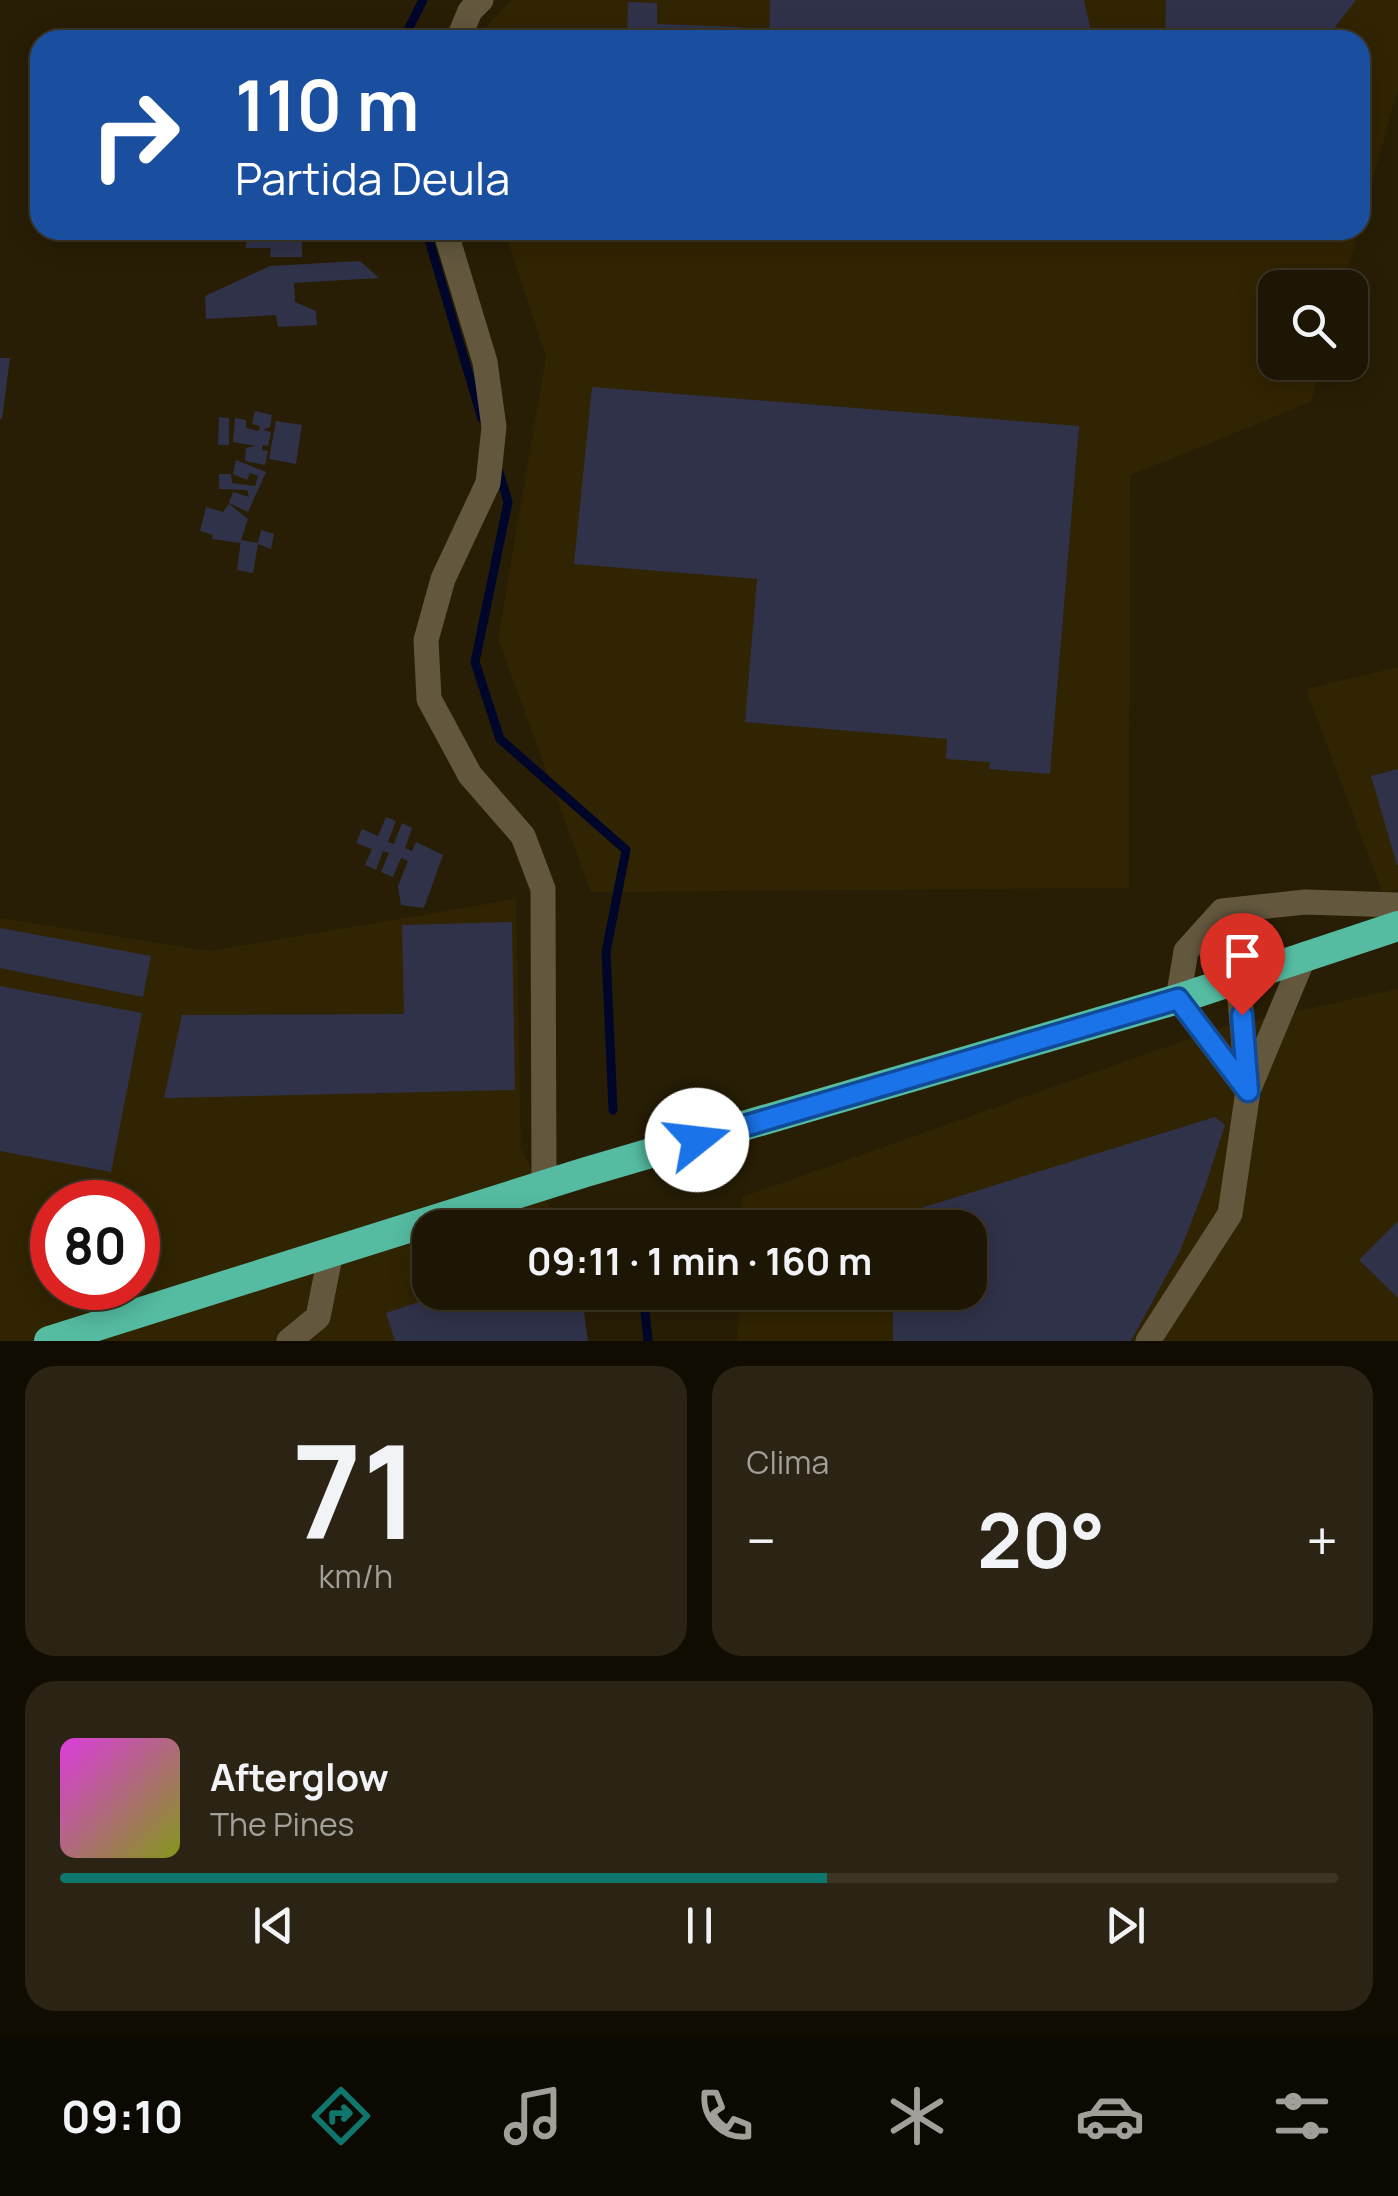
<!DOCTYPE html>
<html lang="es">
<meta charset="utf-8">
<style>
body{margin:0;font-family:Manrope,sans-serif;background:#2b2313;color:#f1f3f6;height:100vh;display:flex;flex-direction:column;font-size:38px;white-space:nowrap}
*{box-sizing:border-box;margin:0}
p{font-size:32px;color:#a19f9a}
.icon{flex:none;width:55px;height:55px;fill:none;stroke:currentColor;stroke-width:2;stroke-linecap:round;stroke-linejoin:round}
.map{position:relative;height:1341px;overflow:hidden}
.sheet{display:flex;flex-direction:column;gap:25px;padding:25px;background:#100c02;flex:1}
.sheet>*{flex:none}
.guide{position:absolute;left:30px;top:30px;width:1340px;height:210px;border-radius:30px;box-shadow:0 5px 25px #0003,0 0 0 2px #3c3526;background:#1a4fa0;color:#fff;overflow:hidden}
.fabs{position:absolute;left:1258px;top:270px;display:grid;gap:20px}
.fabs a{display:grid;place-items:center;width:110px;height:110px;border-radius:20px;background:#1e1604;box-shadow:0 5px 25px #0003,0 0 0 2px #3c3526;font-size:50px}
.speed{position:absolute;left:30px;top:1180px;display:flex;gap:20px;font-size:50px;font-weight:700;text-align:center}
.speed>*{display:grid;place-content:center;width:130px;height:130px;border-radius:50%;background:#1e1604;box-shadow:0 5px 25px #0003,0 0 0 2px #3c3526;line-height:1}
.speed .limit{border:15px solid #d22;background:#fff;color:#111}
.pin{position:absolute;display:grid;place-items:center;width:85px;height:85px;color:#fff;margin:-102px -42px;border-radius:50% 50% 50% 0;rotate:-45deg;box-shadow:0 0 10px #0007}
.pin .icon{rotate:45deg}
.me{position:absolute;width:110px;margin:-55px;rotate:74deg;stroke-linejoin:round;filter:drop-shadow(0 0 8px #0008)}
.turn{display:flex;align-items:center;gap:35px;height:210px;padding:0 40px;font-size:45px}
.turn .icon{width:130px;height:130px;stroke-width:2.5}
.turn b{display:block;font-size:70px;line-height:85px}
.big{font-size:75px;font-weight:700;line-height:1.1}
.sheet .card{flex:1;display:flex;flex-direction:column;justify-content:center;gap:15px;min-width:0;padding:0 35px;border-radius:30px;background:#2b2313}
.sheet .dial{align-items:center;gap:0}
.dial b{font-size:130px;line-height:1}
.song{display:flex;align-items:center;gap:30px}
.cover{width:120px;height:120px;border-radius:15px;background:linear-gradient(135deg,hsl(300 70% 55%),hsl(70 70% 35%))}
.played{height:10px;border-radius:5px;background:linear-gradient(90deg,#0f766e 60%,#3c3526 60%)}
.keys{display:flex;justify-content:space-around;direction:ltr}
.heat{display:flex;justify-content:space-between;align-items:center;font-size:55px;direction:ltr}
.sheet .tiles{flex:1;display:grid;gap:25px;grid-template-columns:1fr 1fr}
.card:last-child{grid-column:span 2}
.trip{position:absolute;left:412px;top:1210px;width:575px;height:100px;border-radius:30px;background:#1e1604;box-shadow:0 5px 25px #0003,0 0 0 2px #3c3526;font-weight:700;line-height:100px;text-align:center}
.menu{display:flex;height:160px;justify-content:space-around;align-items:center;background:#0c0902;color:#a19f9a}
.menu .icon{width:70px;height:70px}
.menu .active{color:#0f766e}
.menu b{font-size:45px;color:#f1f3f6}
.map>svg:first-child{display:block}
.built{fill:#312402;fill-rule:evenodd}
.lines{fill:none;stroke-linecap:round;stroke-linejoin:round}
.stream{stroke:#00062a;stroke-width:9}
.building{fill:#30324a}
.street{stroke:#63583e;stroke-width:25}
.highway{stroke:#55bca1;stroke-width:30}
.route-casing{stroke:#114b97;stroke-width:25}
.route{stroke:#1a73e8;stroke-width:18}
</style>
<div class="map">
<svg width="1398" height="1341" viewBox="0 0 1398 1341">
<rect width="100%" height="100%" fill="#281e05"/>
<path class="built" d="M512,0H1398V89L1360,226V40H482L484,29Z
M504,230H1359L1343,287L1275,288V362L1322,363L1311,402L1130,475L1129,888L591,892L498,639L546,357Z
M1398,667V889L1383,894L1306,689Z
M516,899L521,1148L560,1227L430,1228V1292L581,1293L583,1341H0V918L209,951ZM52,1202H138V1288H52Z
M1398,989V1341H737L739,1293L970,1292V1228L741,1227L742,1197L1217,1029Z"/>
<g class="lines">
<path class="stream" d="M403,40L423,0
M426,230L482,419
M499,472L508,502L475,662L500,739L626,850L606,952L613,1110
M636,1215L637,1228
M643,1292L648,1341"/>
</g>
<path class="building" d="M770,0H1084L1093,40H769Z
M1166,0H1356L1325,40H1165Z
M628,2L657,3V24L742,27L741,40H627Z
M246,230H302V257H270L271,248H246Z
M360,261L379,278L294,283L295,302L316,311L317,325L278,327L276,315L206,319L205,296L270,266Z
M0,358H10L2,419H0Z
M592,387L1079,426L1050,774L989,769L990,762L946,759L947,739L745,722L757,579L574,564Z
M255,411L272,415L270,427L263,430L271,432L268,446L263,445L262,450L268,451L265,465L245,461L246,448L256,446L233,442L235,418L246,420V428L259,431L260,426L252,424Z
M219,417L229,418V445H218Z
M276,421L302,425L296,464L269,459Z
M236,460L266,472L248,512L229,503L233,492L249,497L247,490L219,489V474H231L232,483L255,486L258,476L250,473L247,480L233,474Z
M229,504L248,519L240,543L212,539L213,535L200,531L206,507L223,512Z
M261,530L274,534L271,549L258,544L253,573L237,570L241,540L258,543Z
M1398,769V865H1397L1371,776Z
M386,817L396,821L388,842L394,844L402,823L412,828L405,848L412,851L416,842L443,855L424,908L401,905L398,886L408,861L401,858L393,877L381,872L389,853L383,851L376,870L365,865L372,849L356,843L362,829L378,836Z
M512,922L515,1090L164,1098L182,1015L404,1014L402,925Z
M0,928L151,956L143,997L0,968Z
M0,986L142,1013L111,1172L0,1151Z
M1215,1117L1225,1125L1205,1187L1180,1251L1131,1341H893V1292H970V1228H892V1217Z
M1398,1221V1298L1359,1260Z
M448,1292H513L518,1308L562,1292H581L588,1341H395L386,1313Z"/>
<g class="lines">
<path class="street" d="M458,40L470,11L481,0
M445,230L485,362L494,427L488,483L443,579L426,640L429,699L470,775L523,836L543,889L544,1185
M1250,1086L1305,954
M1248,1091L1178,999L1186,951L1222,911L1305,902L1398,905
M289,1341L318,1317L331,1252
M1148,1341L1230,1214L1248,1091L1238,977"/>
<path class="highway" d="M49,1341L586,1172L1178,999L1398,926"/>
</g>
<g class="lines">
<defs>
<path id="route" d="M697,1140L1178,999L1248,1091L1242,1015"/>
</defs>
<use href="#route" class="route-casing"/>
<use href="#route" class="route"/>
</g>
</svg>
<div class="fabs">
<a><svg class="icon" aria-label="search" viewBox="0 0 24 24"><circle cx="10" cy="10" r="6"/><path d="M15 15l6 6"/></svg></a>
</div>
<div class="speed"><div class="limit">80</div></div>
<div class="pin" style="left:1242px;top:1015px;background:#d93025"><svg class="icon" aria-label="arrive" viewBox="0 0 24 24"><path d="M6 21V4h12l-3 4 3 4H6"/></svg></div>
<svg class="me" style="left:697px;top:1140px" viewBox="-20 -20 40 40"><circle r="19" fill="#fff"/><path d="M0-13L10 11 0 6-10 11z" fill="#1a73e8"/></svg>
<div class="trip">09:11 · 1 min · 160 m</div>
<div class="guide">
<div class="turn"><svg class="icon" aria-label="right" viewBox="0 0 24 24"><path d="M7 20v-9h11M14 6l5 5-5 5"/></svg><div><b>110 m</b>Partida Deula</div></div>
</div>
</div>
<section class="sheet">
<div class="tiles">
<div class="card dial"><b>71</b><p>km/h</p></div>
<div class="card"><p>Clima</p>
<div class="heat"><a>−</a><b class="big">20°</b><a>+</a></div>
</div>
<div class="card">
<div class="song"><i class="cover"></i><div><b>Afterglow</b><p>The Pines</p></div></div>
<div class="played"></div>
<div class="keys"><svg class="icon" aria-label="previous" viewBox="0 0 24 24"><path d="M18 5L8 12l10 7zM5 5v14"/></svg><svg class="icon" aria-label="pause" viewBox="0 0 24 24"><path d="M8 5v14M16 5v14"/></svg><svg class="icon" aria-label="next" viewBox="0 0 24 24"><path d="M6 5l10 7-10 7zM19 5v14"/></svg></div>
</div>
</div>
</section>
<nav class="menu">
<b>09:10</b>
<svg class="icon active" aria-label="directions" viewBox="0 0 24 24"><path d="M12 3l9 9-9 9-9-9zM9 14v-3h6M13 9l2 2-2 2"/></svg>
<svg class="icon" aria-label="music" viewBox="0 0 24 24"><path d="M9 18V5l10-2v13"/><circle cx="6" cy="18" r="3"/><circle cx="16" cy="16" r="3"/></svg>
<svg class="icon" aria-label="phone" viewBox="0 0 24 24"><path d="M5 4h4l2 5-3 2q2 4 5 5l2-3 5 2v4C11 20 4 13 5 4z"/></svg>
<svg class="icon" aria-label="climate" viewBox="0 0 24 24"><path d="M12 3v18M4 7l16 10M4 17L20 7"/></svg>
<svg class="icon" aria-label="car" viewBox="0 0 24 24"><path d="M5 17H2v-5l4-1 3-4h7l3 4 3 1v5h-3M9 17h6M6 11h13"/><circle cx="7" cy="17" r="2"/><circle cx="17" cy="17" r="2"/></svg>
<svg class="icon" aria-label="filters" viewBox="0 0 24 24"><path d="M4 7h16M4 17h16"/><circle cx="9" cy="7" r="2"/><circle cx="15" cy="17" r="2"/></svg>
</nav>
